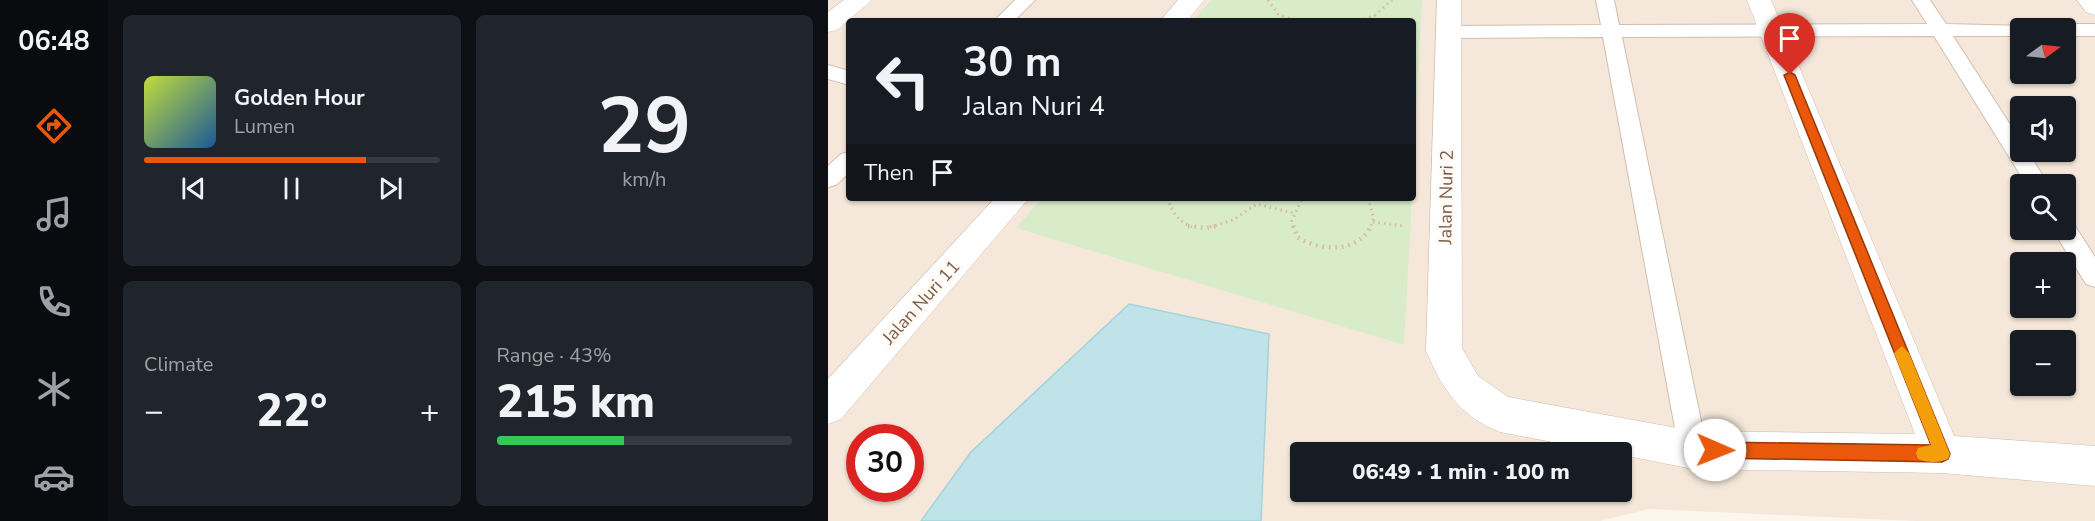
<!DOCTYPE html>
<meta charset="utf-8">
<style>
body{margin:0;font-family:"Nunito Sans",sans-serif;background:#20242c;color:#f1f3f6;height:100vh;display:flex;flex-direction:column;font-size:22px;white-space:nowrap}
*{box-sizing:border-box;margin:0}
p{font-size:20px;color:#9ea1a6}
.icon{flex:none;width:33px;height:33px;fill:none;stroke:currentColor;stroke-width:2;stroke-linecap:round;stroke-linejoin:round}
.map{position:relative;flex:1;overflow:hidden}
.sheet{display:flex;flex-direction:column;gap:15px;padding:15px;background:#0d0f14;width:720px}
.sheet>*{flex:none}
.top-card{position:absolute;left:18px;top:18px;width:570px;height:183px;border-radius:6px;box-shadow:0 2px 4px #0004;background:#171b24;color:#f1f3f6;overflow:hidden}
.needle{width:39px;rotate:75deg}
.controls{position:absolute;left:1182px;top:18px;display:grid;gap:12px}
.controls a{display:grid;place-items:center;width:66px;height:66px;border-radius:6px;background:#171b24;box-shadow:0 2px 4px #0004;font-size:30px}
.speed{position:absolute;left:18px;top:424px;display:flex;gap:12px;font-size:30px;font-weight:700;text-align:center}
.speed>*{display:grid;place-content:center;width:78px;height:78px;border-radius:50%;background:#171b24;box-shadow:0 2px 4px #0004;line-height:1}
.speed .limit{border:9px solid #d22;background:#fff;color:#111}
.pin{position:absolute;display:grid;place-items:center;width:51px;height:51px;color:#fff;margin:-62px -26px;border-radius:50% 50% 50% 0;rotate:-45deg;box-shadow:0 0 6px #0007}
.pin .icon{rotate:45deg}
.me{position:absolute;width:66px;margin:-33px;rotate:91deg;stroke-linejoin:round;filter:drop-shadow(0 0 4px #0008)}
.turn{display:flex;align-items:center;gap:21px;height:126px;padding:0 18px;font-size:27px}
.turn .icon{width:78px;height:78px;stroke-width:2.5}
.turn b{display:block;font-size:42px;line-height:51px}
.then{display:flex;align-items:center;height:57px;padding:0 18px;background:#0003;gap:12px;font-size:22px}
.big{font-size:45px;font-weight:800;line-height:1.1}
.sheet .card{flex:1;display:flex;flex-direction:column;justify-content:center;gap:9px;min-width:0;padding:0 21px;border-radius:9px;background:#20242c}
.sheet .dial{align-items:center;gap:0}
.dial b{font-size:78px;line-height:1}
.song{display:flex;align-items:center;gap:18px}
.cover{width:72px;height:72px;border-radius:9px;background:linear-gradient(135deg,hsl(70 70% 55%),hsl(210 70% 35%))}
.played{height:6px;border-radius:3px;background:linear-gradient(90deg,#ea580c 75%,#363941 75%)}
.keys{display:flex;justify-content:space-around;direction:ltr}
.heat{display:flex;justify-content:space-between;align-items:center;font-size:33px;direction:ltr}
.charge{height:9px;border-radius:4px;background:linear-gradient(90deg,#34c759 43%,#363941 0)}
.sheet .tiles{flex:1;display:grid;gap:15px;grid-template-columns:repeat(2,1fr)}
.trip{position:absolute;left:462px;top:442px;width:342px;height:60px;border-radius:6px;background:#171b24;box-shadow:0 2px 4px #0004;font-weight:800;line-height:60px;text-align:center}
main{display:flex;flex:1;min-height:0}
.menu{display:flex;flex-direction:column;width:108px;justify-content:space-around;align-items:center;background:#090b0e;color:#9ea1a6}
.menu .icon{width:42px;height:42px}
.menu .on{color:#ea580c}
.menu b{font-size:27px;color:#f1f3f6}
.map>svg:first-child{display:block}
.residential{fill:#f5e8da;fill-rule:evenodd}
.green{fill:#d8ecc9}
.water{fill:#bfe3e8;stroke:#a5d3da;stroke-width:1.5}
.lines{fill:none;stroke-linecap:round;stroke-linejoin:round}
.lane-casing{stroke:#d1beb0;stroke-width:2}
.street-casing{stroke:#d1beb0;stroke-width:1}
.path-far1{stroke:#d9b8a5;stroke-width:3;stroke-dasharray:1.5 4;stroke-linecap:butt}
.path{stroke:#d9b8a5;stroke-width:4.5;stroke-dasharray:1.5 5;stroke-linecap:butt}
.lane{fill:#fff;fill-rule:evenodd}
.street{fill:#fff;fill-rule:evenodd}
.route{fill:#ea580c;stroke:#983908;stroke-width:1.5}
.slow{fill:#f59e0b}
.labels{text-anchor:middle;stroke-width:6;stroke-linejoin:round;paint-order:stroke}
.street-label{font-size:18px;fill:#7a5c4d;stroke:#fffaf3}
</style>
<main>
<nav class="menu">
<b>06:48</b>
<svg class="icon on" aria-label="directions" viewBox="0 0 24 24"><path d="M12 3l9 9-9 9-9-9zM9 14v-3h6M13 9l2 2-2 2"/></svg>
<svg class="icon" aria-label="music" viewBox="0 0 24 24"><path d="M9 18V5l10-2v13"/><circle cx="6" cy="18" r="3"/><circle cx="16" cy="16" r="3"/></svg>
<svg class="icon" aria-label="phone" viewBox="0 0 24 24"><path d="M5 4h4l2 5-3 2q2 4 5 5l2-3 5 2v4C11 20 4 13 5 4z"/></svg>
<svg class="icon" aria-label="climate" viewBox="0 0 24 24"><path d="M12 3v18M4 7l16 10M4 17L20 7"/></svg>
<svg class="icon" aria-label="car" viewBox="0 0 24 24"><path d="M5 17H2v-5l4-1 3-4h7l3 4 3 1v5h-3M9 17h6M6 11h13"/><circle cx="7" cy="17" r="2"/><circle cx="17" cy="17" r="2"/></svg>
</nav>
<section class="sheet">
<div class="tiles">
<div class="card">
<div class="song"><i class="cover"></i><div><b>Golden Hour</b><p>Lumen</p></div></div>
<div class="played"></div>
<div class="keys"><svg class="icon" aria-label="previous" viewBox="0 0 24 24"><path d="M18 5L8 12l10 7zM5 5v14"/></svg><svg class="icon" aria-label="pause" viewBox="0 0 24 24"><path d="M8 5v14M16 5v14"/></svg><svg class="icon" aria-label="next" viewBox="0 0 24 24"><path d="M6 5l10 7-10 7zM19 5v14"/></svg></div>
</div>
<div class="card dial"><b>29</b><p>km/h</p></div>
<div class="card"><p>Climate</p>
<div class="heat"><a>−</a><b class="big">22°</b><a>+</a></div>
</div>
<div class="card"><p>Range · 43%</p><b class="big">215 km</b><div class="charge"></div></div>
</div>
</section>
<div class="map">
<svg width="1267" height="521" viewBox="0 0 1267 521">
<rect width="100%" height="100%" fill="#fdf6ec"/>
<path class="residential" d="M0,0H1267V521H1088L821,509L772,521H0ZM21,21H585V198H21ZM1192,28H1238V74H1192ZM1192,106H1238V152H1192ZM1192,184H1238V230H1192ZM1192,262H1238V308H1192ZM1192,340H1238V386H1192ZM32,438H82V489H32ZM472,453H794V492H472Z"/>
<path class="green" d="M383,0H594L585,174V21H365Z
M214,198H584L576,345L188,228Z"/>
<path class="water" d="M301,304L441,334L433,521H93L143,452Z"/>
<g class="lines">
<defs>
<path id="lane" d="M187,0H207L186,21H166Z
M768,0H786L791,25L1099,24L1084,0H1102L1118,24L1199,26L1200,28H1192V36H1125L1192,140V152H1200L1220,184H1198L1106,36L794,37L879,450L875,460L865,464L855,460L851,450L775,37L620,38L611,32L620,26L773,25Z
M1238,24H1267V36H1238V28H1230Z
M0,65L21,71V85L0,79Z
M21,152V173L8,185L0,187V166L13,154Z
M1238,221L1245,223L1267,257V287L1258,284L1225,230H1238Z"/>
<path id="street" d="M16,0H44L9,30L0,32V12Z
M350,0H376L359,21H332Z
M609,0H633L634,348L650,376L680,397L865,431L1087,434L919,0H943L1126,436L1267,446V486L1114,473L865,469L794,455V453H781L672,432C631,416 615,389 598,351Z
M1249,0H1267V15L1258,12Z
M167,198H201L13,419L0,424V379Z"/>
</defs>
<use href="#lane" class="lane-casing"/>
<use href="#street" class="street-casing"/>
<path class="path-far1" d="M440,0L450,14L466,21
M547,15V21
M531,21L547,15L564,0
M339,198C345,212 349,221 364,227
M540,198L546,219L542,227
M545,222L577,226
M382,227L405,220L429,204L465,213
M466,227L464,221L474,198"/>
<path class="path" d="M360,226L378,228L389,226
M465,226L469,237C491,251 530,254 543,226"/>
<use href="#lane" class="lane"/>
<use href="#street" class="street"/>
</g>
<path class="route" d="M962,72L967,75L1122,454L1120,459L1114,462L887,458L882,456L879,450L882,445L887,442L1103,445L956,75Z"/>
<path class="slow" d="M1074,346L1081,353L1122,454L1120,459C1111,463 1099,463 1090,459L1088,453L1090,448L1103,445L1066,353Z"/>
<g class="labels">
<g class="street-label">
<text transform="translate(618 197) rotate(-89)" y="6">Jalan Nuri 2</text>
<text transform="translate(93 302) rotate(-48)" y="6">Jalan Nuri 11</text>
</g>
</g>
</svg>
<div class="controls">
<a><svg class="needle" viewBox="-14 -14 28 28"><path d="M0-13l5 13h-10z" fill="#e53935"/><path d="M0 13l5-13h-10z" fill="#9ea1a6"/></svg></a>
<a><svg class="icon" aria-label="sound" viewBox="0 0 24 24"><path d="M4 9h4l5-4v14l-5-4H4zM17 9q2 3 0 6"/></svg></a>
<a><svg class="icon" aria-label="search" viewBox="0 0 24 24"><circle cx="10" cy="10" r="6"/><path d="M15 15l6 6"/></svg></a>
<a>+</a>
<a>−</a>
</div>
<div class="speed"><div class="limit">30</div></div>
<div class="pin" style="left:962px;top:75px;background:#d93025"><svg class="icon" aria-label="arrive" viewBox="0 0 24 24"><path d="M6 21V4h12l-3 4 3 4H6"/></svg></div>
<svg class="me" style="left:887px;top:450px" viewBox="-20 -20 40 40"><circle r="19" fill="#fff"/><path d="M0-13L10 11 0 6-10 11z" fill="#ea580c"/></svg>
<div class="trip">06:49 · 1 min · 100 m</div>
<div class="top-card">
<div class="turn"><svg class="icon" aria-label="left" viewBox="0 0 24 24"><path d="M17 20v-9H6M10 6l-5 5 5 5"/></svg><div><b>30 m</b>Jalan Nuri 4</div></div>
<div class="then">Then<svg class="icon" aria-label="arrive" viewBox="0 0 24 24"><path d="M6 21V4h12l-3 4 3 4H6"/></svg></div>
</div>
</div>
</main>
